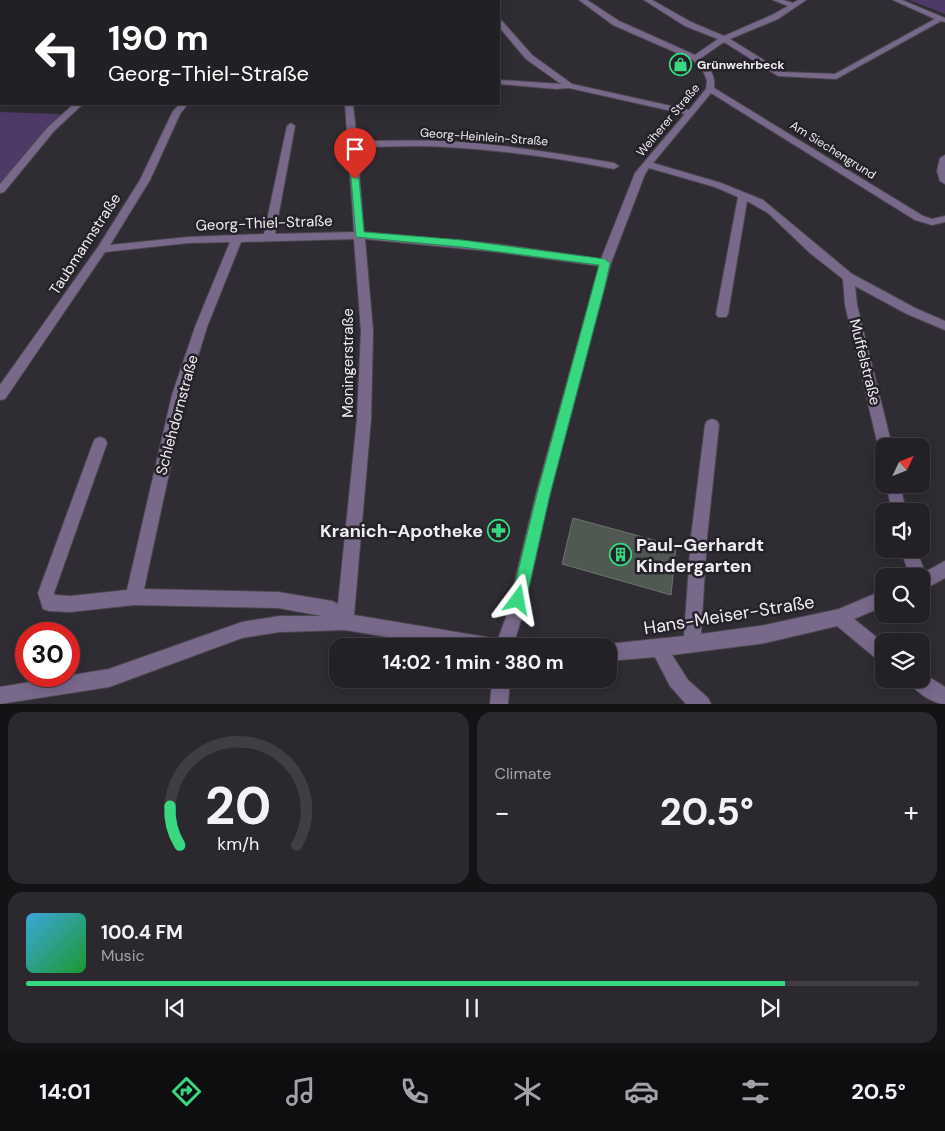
<!DOCTYPE html>
<meta charset="utf-8">
<style>
body{margin:0;font-family:"DM Sans",sans-serif;background:#2b292e;color:#f1f3f6;height:100vh;display:flex;flex-direction:column;font-size:19px;white-space:nowrap}
*{box-sizing:border-box;margin:0}
p{font-size:16px;color:#a3a3a7}
.icon{flex:none;width:28px;height:28px;fill:none;stroke:currentColor;stroke-width:2;stroke-linecap:round;stroke-linejoin:round}
.map{position:relative;height:704px;overflow:hidden}
.drawer{display:flex;flex-direction:column;gap:8px;padding:8px;background:#131215;flex:1}
.drawer>*{flex:none}
.top-card{position:absolute;left:0px;top:0px;width:500px;height:105px;box-shadow:0 2px 12px #0003,0 0 0 1px #403e43;background:#202124;color:#fff;overflow:hidden}
.needle{width:32px;rotate:47deg}
.controls{position:absolute;left:875px;top:438px;display:grid;gap:10px}
.controls a{display:grid;place-items:center;width:55px;height:55px;border-radius:10px;background:#232126;box-shadow:0 2px 12px #0003,0 0 0 1px #403e43;font-size:25px}
.speed{position:absolute;left:15px;top:622px;display:flex;gap:10px;font-size:25px;font-weight:700;text-align:center}
.speed>*{display:grid;place-content:center;width:65px;height:65px;border-radius:50%;background:#232126;box-shadow:0 2px 12px #0003,0 0 0 1px #403e43;line-height:1}
.speed .limit{border:8px solid #d22;background:#fff;color:#111}
.pin{position:absolute;display:grid;place-items:center;width:42px;height:42px;color:#fff;margin:-51px -21px;border-radius:50% 50% 50% 0;rotate:-45deg;box-shadow:0 0 5px #0007}
.pin .icon{rotate:45deg}
.me{position:absolute;width:55px;margin:-28px;rotate:13deg;stroke-linejoin:round;filter:drop-shadow(0 0 4px #0008)}
.turn{display:flex;align-items:center;gap:18px;height:105px;padding:0 25px;font-size:22px}
.turn .icon{width:65px;height:65px;stroke-width:2.5}
.turn b{display:block;font-size:35px;line-height:42px}
.big{font-size:38px;font-weight:700;line-height:1.1}
.drawer .tile{flex:1;display:flex;flex-direction:column;justify-content:center;gap:8px;min-width:0;padding:0 18px;border-radius:15px;background:#2b292e}
.drawer .dial{align-items:center;gap:0}
.dial svg{height:130px;overflow:visible;fill:none;stroke:#403e43;stroke-width:7;stroke-linecap:round;text-anchor:middle}
.dial text{fill:#f1f3f6;stroke:none}
.song{display:flex;align-items:center;gap:15px}
.cover{width:60px;height:60px;border-radius:8px;background:linear-gradient(135deg,hsl(200 70% 55%),hsl(130 70% 35%))}
.played{height:5px;border-radius:2px;background:linear-gradient(90deg,#37d880 85%,#403e43 85%)}
.keys{display:flex;justify-content:space-around;direction:ltr}
.heat{display:flex;justify-content:space-between;align-items:center;font-size:28px;direction:ltr}
.drawer .tiles{flex:1;display:grid;gap:8px;grid-template-columns:1fr 1fr}
.tile:last-child{grid-column:span 2}
.trip{position:absolute;left:329px;top:638px;width:288px;height:50px;border-radius:15px;background:#232126;box-shadow:0 2px 12px #0003,0 0 0 1px #403e43;font-weight:700;line-height:50px;text-align:center}
.dock{display:flex;height:80px;justify-content:space-around;align-items:center;background:#0e0d0f;color:#a3a3a7}
.dock .icon{width:35px;height:35px}
.dock .on{color:#37d880}
.dock b{font-size:22px;color:#f1f3f6}
.map>svg:first-child{display:block}
.green{fill:#4f3a67}
.building{fill:#505852;stroke:#6c746e}
.lines{fill:none;stroke-linecap:round;stroke-linejoin:round}
.street-casing{stroke:#4a474e;stroke-width:2}
.primary-casing{stroke:#4a474e;stroke-width:14}
.street{fill:#78698b;fill-rule:evenodd}
.primary{stroke:#c2a3ea;stroke-width:12}
.route{fill:#37d880;stroke:#248c53}
.labels{text-anchor:middle;stroke-width:5;stroke-linejoin:round;paint-order:stroke}
.far-poi-label{font-size:12px;font-weight:bold;fill:#f0eef3;stroke:#252229;text-anchor:start}
.far-street-label{font-size:12px;fill:#f0eef3;stroke:#252229}
.street-label{font-size:15px;fill:#f0eef3;stroke:#252229}
.near-poi-label{font-size:18px;font-weight:bold;fill:#f0eef3;stroke:#252229;text-anchor:end}
.near-street-label{font-size:18px;fill:#f0eef3;stroke:#252229}
</style>
<div class="map">
<svg width="945" height="704" viewBox="0 0 945 704">
<rect width="100%" height="100%" fill="#2f2c33"/>
<path class="green" d="M909,0H945V14Z
M0,112L59,114L63,119L0,188Z"/>
<path class="building" d="M573,518L676,546L671,595L562,564Z"/>
<g class="lines">
<defs>
<path id="street" d="M479,0H486V1H479Z
M579,0H587L619,21L695,55L718,39L685,26L644,0H652L691,22L724,36L772,15L788,6L773,0H783L793,3L798,0H806L778,19L730,39L783,72L835,74L935,19L893,0H902L945,18V22L941,21L836,79L778,76L724,42L701,58C709,68 716,75 714,88L923,216L932,219L945,216V222L932,225L915,220L711,93L653,163L721,183L763,200L852,274L915,308L945,321V330L907,314L855,286L857,305L892,446H884V451L880,450L878,446L845,305L843,279L810,253L768,213L747,201L728,314L726,317H718L716,314L738,197L715,187L649,168L645,174L611,263L550,494L522,617L513,646H442L345,630L280,632L242,638L109,687L0,704V687L109,669L242,622L280,616H322L278,608L134,605L70,612L49,611L43,609L38,593L93,443L95,439L100,437L105,439L107,443L54,593L55,595L70,596L127,590L172,395L195,327L230,242L188,243L105,252L5,399L0,400V385L98,247L140,180L173,111L180,104H188L180,114L150,180L110,245L188,237L264,234L287,126L291,123L295,126L275,234L354,232L345,104H353L357,141C386,141 415,140 444,141C501,144 558,153 614,163L619,166L614,169C558,158 502,150 446,147C416,145 387,147 357,147L364,232L497,244L601,259L635,173L685,114L569,88L557,89L499,84V80L561,84L526,59L499,27V21H502L532,55L572,84L689,110L706,89L707,81L704,73L693,60L613,25ZM354,239L361,331L357,419L338,604L332,601L278,592L144,589L186,395L207,327L241,242ZM365,239L497,252L599,266L536,494L506,617L498,639L354,615L371,419L373,331Z
M0,9H1V13H0Z
M74,104H83L54,131L4,192L0,193V184L48,127Z
M945,155V184L940,181L937,171L940,158Z
M712,419L717,421L719,425L707,537L701,634L765,625L839,609L884,590V606L854,619L884,643V663L878,660L837,626L765,643L672,655L688,680L708,698L711,704H686L670,686L655,657L608,661V646H603L608,644L684,636L691,537L705,425L707,421Z
M886,484H900L906,511H892Z
M900,549H916L925,572L945,561V578L921,591V576H910Z
M921,672L945,687V704C933,704 912,690 908,679H921Z
M492,679H510L508,704H490Z"/>
<path id="primary" d="M107,1L109,0
M0,86L1,85"/>
</defs>
<use href="#street" class="street-casing"/>
<use href="#primary" class="primary-casing"/>
<use href="#street" class="street"/>
<use href="#primary" class="primary"/>
</g>
<path class="route" d="M351,177H355L359,179L364,232L462,240L605,259L610,263L605,286L550,494L526,600L523,605L518,607L513,605L511,600L537,494L599,265L462,247L356,237Z"/>
<defs>
<symbol id="shop-ring" viewBox="-11 -11 22 22"><circle r="9.5" fill="#252229" stroke="#37d880" stroke-width="1.5"/><path d="M-5-2.5h2.3a2.7 3.5 0 0 1 5.4 0H5L5.5 6h-11ZM-1.5-2.5h3a1.5 2.3 0 0 0-3 0Z" fill="#37d880"/></symbol>
<symbol id="pharmacy-ring" viewBox="-11 -11 22 22"><circle r="9.5" fill="#252229" stroke="#37d880" stroke-width="1.5"/><path d="M-2-6h4v4h4v4h-4v4h-4v-4h-4v-4h4Z" fill="#37d880"/></symbol>
<symbol id="building-ring" viewBox="-11 -11 22 22"><circle r="9.5" fill="#252229" stroke="#37d880" stroke-width="1.5"/><path d="M-4-6H4V6H1V3H-1V6H-4ZM-2.5-4.3h1.7v1.8h-1.7ZM.8-4.3h1.7v1.8H.8ZM-2.5-1h1.7V.8h-1.7ZM.8-1h1.7V.8H.8Z" fill="#37d880"/></symbol>
</defs>
<g fill-rule="evenodd">
<use href="#shop-ring" x="668" y="52" width="25" height="25"/>
<use href="#pharmacy-ring" x="486" y="518" width="25" height="25"/>
<use href="#building-ring" x="608" y="542" width="25" height="25"/>
</g>
<g class="labels">
<g class="far-poi-label">
<text x="697" y="69">Grünwehrbeck</text>
</g>
<g class="far-street-label">
<text transform="translate(668 120) rotate(-50)" y="4">Weiherer Straße</text>
<text transform="translate(484 137) rotate(4)" y="4">Georg-Heinlein-Straße</text>
<text transform="translate(833 150) rotate(32)" y="4">Am Siechengrund</text>
</g>
<g class="street-label">
<text transform="translate(264 223) rotate(-2)" y="5">Georg-Thiel-Straße</text>
<text transform="translate(85 244) rotate(-57)" y="5">Taubmannstraße</text>
<text transform="translate(865 362) rotate(76)" y="5">Muffelstraße</text>
<text transform="translate(348 363) rotate(-90)" y="5">Moningerstraße</text>
<text transform="translate(177 415) rotate(-75)" y="5">Schlehdornstraße</text>
</g>
<g class="near-poi-label">
<text x="483" y="537">Kranich-Apotheke</text>
<text x="636" y="551" text-anchor="start">Paul-Gerhardt<tspan x="636" dy="21">Kindergarten</tspan></text>
</g>
<g class="near-street-label">
<text transform="translate(729 615) rotate(-9)" y="6">Hans-Meiser-Straße</text>
</g>
</g>
</svg>
<div class="controls">
<a><svg class="needle" viewBox="-14 -14 28 28"><path d="M0-13l5 13h-10z" fill="#e53935"/><path d="M0 13l5-13h-10z" fill="#a3a3a7"/></svg></a>
<a><svg class="icon" aria-label="sound" viewBox="0 0 24 24"><path d="M4 9h4l5-4v14l-5-4H4zM17 9q2 3 0 6"/></svg></a>
<a><svg class="icon" aria-label="search" viewBox="0 0 24 24"><circle cx="10" cy="10" r="6"/><path d="M15 15l6 6"/></svg></a>
<a><svg class="icon" aria-label="layers" viewBox="0 0 24 24"><path d="M12 4l9 5-9 5-9-5zM3 14l9 5 9-5"/></svg></a>
</div>
<div class="speed"><div class="limit">30</div></div>
<div class="pin" style="left:355px;top:179px;background:#d93025"><svg class="icon" aria-label="arrive" viewBox="0 0 24 24"><path d="M6 21V4h12l-3 4 3 4H6"/></svg></div>
<svg class="me" style="left:518px;top:600px" viewBox="-20 -20 40 40"><path d="M0-17L14 15 0 8-14 15z" fill="#37d880" stroke="#fff" stroke-width="4"/></svg>
<div class="trip">14:02 · 1 min · 380 m</div>
<div class="top-card">
<div class="turn"><svg class="icon" aria-label="left" viewBox="0 0 24 24"><path d="M17 20v-9H6M10 6l-5 5 5 5"/></svg><div><b>190 m</b>Georg-Thiel-Straße</div></div>
</div>
</div>
<section class="drawer">
<div class="tiles">
<div class="tile dial"><svg viewBox="0 0 100 80">
<path d="M14 69A42 42 0 1 1 86 69"/>
<path d="M14 69A42 42 0 0 1 8 45" stroke="#37d880"/>
<text x="50" y="56" font-size="32" font-weight="700">20</text>
<text x="50" y="72" font-size="11">km/h</text>
</svg></div>
<div class="tile"><p>Climate</p>
<div class="heat"><a>−</a><b class="big">20.5°</b><a>+</a></div>
</div>
<div class="tile">
<div class="song"><i class="cover"></i><div><b>100.4 FM</b><p>Music</p></div></div>
<div class="played"></div>
<div class="keys"><svg class="icon" aria-label="previous" viewBox="0 0 24 24"><path d="M18 5L8 12l10 7zM5 5v14"/></svg><svg class="icon" aria-label="pause" viewBox="0 0 24 24"><path d="M8 5v14M16 5v14"/></svg><svg class="icon" aria-label="next" viewBox="0 0 24 24"><path d="M6 5l10 7-10 7zM19 5v14"/></svg></div>
</div>
</div>
</section>
<nav class="dock">
<b>14:01</b>
<svg class="icon on" aria-label="directions" viewBox="0 0 24 24"><path d="M12 3l9 9-9 9-9-9zM9 14v-3h6M13 9l2 2-2 2"/></svg>
<svg class="icon" aria-label="music" viewBox="0 0 24 24"><path d="M9 18V5l10-2v13"/><circle cx="6" cy="18" r="3"/><circle cx="16" cy="16" r="3"/></svg>
<svg class="icon" aria-label="phone" viewBox="0 0 24 24"><path d="M5 4h4l2 5-3 2q2 4 5 5l2-3 5 2v4C11 20 4 13 5 4z"/></svg>
<svg class="icon" aria-label="climate" viewBox="0 0 24 24"><path d="M12 3v18M4 7l16 10M4 17L20 7"/></svg>
<svg class="icon" aria-label="car" viewBox="0 0 24 24"><path d="M5 17H2v-5l4-1 3-4h7l3 4 3 1v5h-3M9 17h6M6 11h13"/><circle cx="7" cy="17" r="2"/><circle cx="17" cy="17" r="2"/></svg>
<svg class="icon" aria-label="filters" viewBox="0 0 24 24"><path d="M4 7h16M4 17h16"/><circle cx="9" cy="7" r="2"/><circle cx="15" cy="17" r="2"/></svg>
<b>20.5°</b>
</nav>
